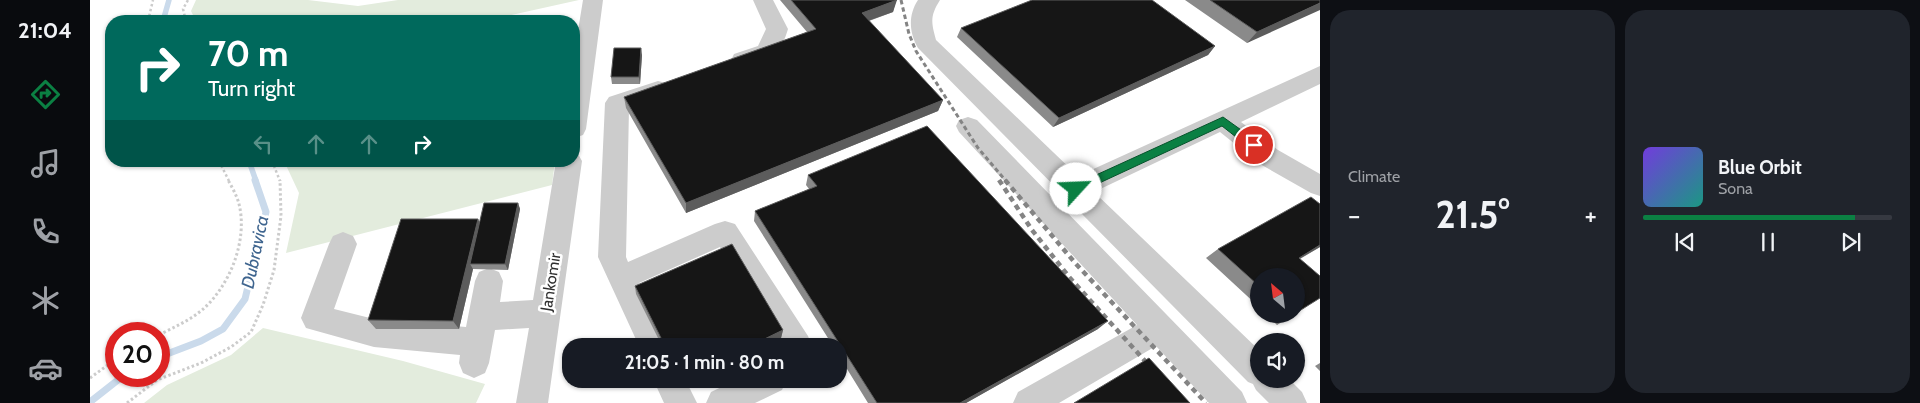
<!DOCTYPE html>
<meta charset="utf-8">
<style>
body{margin:0;font-family:Cabin,sans-serif;background:#20242c;color:#f1f3f6;height:100vh;display:flex;flex-direction:column;font-size:19px;white-space:nowrap}
*{box-sizing:border-box;margin:0}
p{font-size:16px;color:#9ea1a6}
.icon{flex:none;width:28px;height:28px;fill:none;stroke:currentColor;stroke-width:2;stroke-linecap:round;stroke-linejoin:round}
.map{position:relative;flex:1;overflow:hidden}
.drawer{display:flex;flex-direction:column;gap:10px;padding:10px;background:#0d0f14;width:600px}
.drawer>*{flex:none}
.guide{position:absolute;left:15px;top:15px;width:475px;height:152px;border-radius:20px;box-shadow:0 1px 4px #0004;background:#00695c;color:#fff;overflow:hidden}
.needle{width:32px;rotate:332deg}
.fabs{position:absolute;left:1160px;top:268px;display:grid;gap:10px}
.fabs a{display:grid;place-items:center;width:55px;height:55px;border-radius:50%;background:#171b24;box-shadow:0 1px 4px #0004;font-size:25px}
.speed{position:absolute;left:15px;top:322px;display:flex;gap:10px;font-size:25px;font-weight:700;text-align:center}
.speed>*{display:grid;place-content:center;width:65px;height:65px;border-radius:50%;background:#171b24;box-shadow:0 1px 4px #0004;line-height:1}
.speed .limit{border:8px solid #d22;background:#fff;color:#111}
.pin{position:absolute;display:grid;place-items:center;width:42px;height:42px;color:#fff;margin:-21px;border:2px solid #fff;border-radius:50%;box-shadow:0 1px 5px #0007}
.me{position:absolute;width:55px;margin:-28px;rotate:65deg;stroke-linejoin:round;filter:drop-shadow(0 0 4px #0008)}
.turn{display:flex;align-items:center;gap:18px;height:105px;padding:0 20px;font-size:22px}
.turn .icon{width:65px;height:65px;stroke-width:2.5}
.turn b{display:block;font-size:35px;line-height:42px}
.lanes{display:flex;align-items:center;height:48px;padding:0 20px;background:#0003;justify-content:center;gap:25px;direction:ltr}
.lanes .off{opacity:.35}
.big{font-size:38px;font-weight:700;line-height:1.1}
.drawer .card{flex:1;display:flex;flex-direction:column;justify-content:center;gap:8px;min-width:0;padding:0 18px;border-radius:20px;background:#20242c}
.song{display:flex;align-items:center;gap:15px}
.cover{width:60px;height:60px;border-radius:8px;background:linear-gradient(135deg,hsl(260 70% 55%),hsl(170 70% 35%))}
.played{height:5px;border-radius:2px;background:linear-gradient(90deg,#0b8043 85%,#363941 85%)}
.keys{display:flex;justify-content:space-around;direction:ltr}
.heat{display:flex;justify-content:space-between;align-items:center;font-size:28px;direction:ltr}
.drawer .tiles{flex:1;display:grid;gap:10px;grid-template-columns:repeat(2,1fr)}
.trip{position:absolute;left:472px;top:338px;width:285px;height:50px;border-radius:20px;background:#171b24;box-shadow:0 1px 4px #0004;font-weight:700;line-height:50px;text-align:center}
main{display:flex;flex:1;min-height:0}
.dock{display:flex;flex-direction:column;width:90px;justify-content:space-around;align-items:center;background:#090b0e;color:#9ea1a6}
.dock .icon{width:35px;height:35px}
.dock .selected{color:#0b8043}
.dock b{font-size:22px;color:#f1f3f6}
.map>svg:first-child{display:block}
.green{fill:#e3ecdd}
.lines{fill:none;stroke-linecap:round;stroke-linejoin:round}
.stream-far1{stroke:#cadaeb;stroke-width:5.5}
.stream{stroke:#cadaeb;stroke-width:7}
.path-far1{stroke:#ccc;stroke-width:2.5;stroke-dasharray:2.5 2.5;stroke-linecap:butt}
.path{stroke:#ccc;stroke-width:3;stroke-dasharray:2.5 2.5;stroke-linecap:butt}
.minor{fill:#ccc;fill-rule:evenodd}
.rail-far1{stroke:#848484;stroke-width:3;stroke-dasharray:4.5 3;stroke-linecap:butt}
.rail{stroke:#848484;stroke-width:4.5;stroke-dasharray:5.5 4.5;stroke-linecap:butt}
.wall{fill:#8a8a8a}
.shaded-wall{fill:#5c5c5c}
.building{fill:#161616;stroke:#5c5c5c}
.route{fill:#0b8043;stroke:#07532c}
.labels{text-anchor:middle;stroke-width:5;stroke-linejoin:round;paint-order:stroke}
.street-label{font-size:16px;fill:#2f2f2f;stroke:#fff}
.water-label{font-size:18px;font-style:italic;fill:#3f658f;stroke:#fff}
</style>
<main>
<nav class="dock">
<b>21:04</b>
<svg class="icon selected" aria-label="directions" viewBox="0 0 24 24"><path d="M12 3l9 9-9 9-9-9zM9 14v-3h6M13 9l2 2-2 2"/></svg>
<svg class="icon" aria-label="music" viewBox="0 0 24 24"><path d="M9 18V5l10-2v13"/><circle cx="6" cy="18" r="3"/><circle cx="16" cy="16" r="3"/></svg>
<svg class="icon" aria-label="phone" viewBox="0 0 24 24"><path d="M5 4h4l2 5-3 2q2 4 5 5l2-3 5 2v4C11 20 4 13 5 4z"/></svg>
<svg class="icon" aria-label="climate" viewBox="0 0 24 24"><path d="M12 3v18M4 7l16 10M4 17L20 7"/></svg>
<svg class="icon" aria-label="car" viewBox="0 0 24 24"><path d="M5 17H2v-5l4-1 3-4h7l3 4 3 1v5h-3M9 17h6M6 11h13"/><circle cx="7" cy="17" r="2"/><circle cx="17" cy="17" r="2"/></svg>
</nav>
<div class="map">
<svg width="1230" height="403" viewBox="0 0 1230 403">
<rect width="100%" height="100%" fill="#fff"/>
<path class="green" d="M106,0H218L268,6L308,0H489L408,18L409,21H106L101,11Z
M194,161H465L462,185L196,253L209,193Z
M173,328L313,361L395,384L386,403H54L77,385L141,355Z"/>
<g class="lines">
<path class="stream-far1" d="M73,21L79,0
M159,161L166,181"/>
<path class="stream" d="M69,357L111,341L133,329L155,299L176,212L165,180
M0,402L33,376"/>
<path class="path-far1" d="M58,21L63,0
M96,21L93,9L98,0
M129,161L139,181
M182,161L190,181"/>
<path class="path" d="M69,335C84,327 99,321 112,310C140,286 158,240 149,204C147,196 142,187 138,180
M0,378L26,359
M37,403L67,380L111,363L141,347L161,332L173,305L184,270L191,216L190,180"/>
<path class="minor" d="M493,0H513L496,129L493,135L484,138V55Z
M663,0H683L698,29C691,51 686,58 664,65C656,67 652,68 644,66L641,60L644,54L668,46L676,29Z
M828,0H850C840,16 841,22 846,40L988,176L1230,66V84L1151,122L1188,150L1230,174V196L1221,193L1170,164L1130,132L1004,192L1169,350V379H1199L1212,392L1217,403H1179L1166,390L1163,384L1158,382L828,48C819,33 818,15 828,0Z
M568,81L576,83L580,89L576,95L539,108L536,257L538,262L625,224L635,221L645,224L718,336L722,346H690L630,247L549,283L579,346H549L508,257L515,103L519,97Z
M878,117L887,120L1152,392L1157,403H1119L1066,346L969,403H923L928,392L1047,325L869,132L866,126L869,120Z
M484,153L488,154L492,161L458,403H426L439,328L405,330L399,363L395,373L384,378L373,373L369,363L370,355L284,347L216,328L211,318L239,244L243,236L253,232L263,236L267,244L244,309L284,319L376,327L385,281L389,272L399,268L409,272L413,281L410,302L443,300L466,161H484Z
M563,379H595L607,403H574Z
M648,379H697L692,390L665,403H616L621,392Z"/>
<path class="rail-far1" d="M811,0L819,34L826,51L888,148L916,181"/>
<path class="rail" d="M909,180L942,230L980,278L1065,372
M915,180L986,264L1116,403"/>
</g>
<path class="wall" d="M690,0H806L803,12L779,21L853,100L848,111L596,213L536,108L534,97L717,32Z
M1095,0H1230L1157,43Z
M871,28L1125,46L1118,55L963,127L867,37Z
M552,55L550,84H522L521,77Z
M718,175L1008,329L876,403H778L749,356V346H743L664,221L665,211L719,189L716,185Z
M428,203L430,209L418,270L383,269L369,329H286L278,320L388,219L389,223Z
M1230,247L1210,259L1169,276V307L1116,258L1128,249Z
M545,286L693,330L691,338L675,346H572L546,294Z
M1176,314H1205L1187,325Z
M1230,363V371L1225,366Z
M589,379H608L592,387Z"/>
<path class="shaded-wall" d="M807,0L803,12L769,24L772,13Z
M1230,3V10L1157,43L1167,32Z
M1125,46L1118,55L963,127L969,118Z
M551,48L552,55L550,84L549,77Z
M853,100L848,111L596,213V203Z
M428,203L430,209L418,270L415,264Z
M388,219L393,229L380,264L383,269L369,329L363,321Z
M1230,245V247L1195,267L1209,258Z
M1018,321L1008,329L876,403H870Z
M693,330L691,338L675,346H660Z
M592,379H608L592,387Z"/>
<path class="building" d="M701,0H807L772,13L853,100L596,203L534,97L726,29Z
M942,0H1062L1125,46L969,118L871,28Z
M1120,0H1230V3L1167,32Z
M524,48H551L549,77H521Z
M837,126L1018,321L870,403H787L665,211L727,186L718,175Z
M1221,197L1230,204V245L1209,258L1230,276V298L1206,313V276H1169V286L1128,249Z
M394,203H428L415,264H380Z
M311,219H388L363,321L278,320Z
M642,244L693,330L660,346H575L545,286Z
M1059,358L1100,403H984Z"/>
<path class="route" d="M1133,117L1168,142L1169,145L1168,148H1160L1132,126L990,192H982L980,189L982,186Z"/>
<g class="labels">
<g class="street-label">
<text transform="translate(460 282) rotate(-81)" y="6">Jankomir</text>
</g>
<g class="water-label">
<text transform="translate(165 252) rotate(-78)" y="6">Dubravica</text>
</g>
</g>
</svg>
<div class="fabs">
<a><svg class="needle" viewBox="-14 -14 28 28"><path d="M0-13l5 13h-10z" fill="#e53935"/><path d="M0 13l5-13h-10z" fill="#9ea1a6"/></svg></a>
<a><svg class="icon" aria-label="sound" viewBox="0 0 24 24"><path d="M4 9h4l5-4v14l-5-4H4zM17 9q2 3 0 6"/></svg></a>
</div>
<div class="speed"><div class="limit">20</div></div>
<div class="pin" style="left:1164px;top:145px;background:#d93025"><svg class="icon" aria-label="arrive" viewBox="0 0 24 24"><path d="M6 21V4h12l-3 4 3 4H6"/></svg></div>
<svg class="me" style="left:986px;top:189px" viewBox="-20 -20 40 40"><circle r="19" fill="#fff"/><path d="M0-13L10 11 0 6-10 11z" fill="#0b8043"/></svg>
<div class="trip">21:05 · 1 min · 80 m</div>
<div class="guide">
<div class="turn"><svg class="icon" aria-label="right" viewBox="0 0 24 24"><path d="M7 20v-9h11M14 6l5 5-5 5"/></svg><div><b>70 m</b>Turn right</div></div>
<div class="lanes"><svg class="icon off" aria-label="left" viewBox="0 0 24 24"><path d="M17 20v-9H6M10 6l-5 5 5 5"/></svg><svg class="icon off" aria-label="ahead" viewBox="0 0 24 24"><path d="M12 20V5M6 11l6-6 6 6"/></svg><svg class="icon off" aria-label="ahead" viewBox="0 0 24 24"><path d="M12 20V5M6 11l6-6 6 6"/></svg><svg class="icon" aria-label="right" viewBox="0 0 24 24"><path d="M7 20v-9h11M14 6l5 5-5 5"/></svg></div>
</div>
</div>
<section class="drawer">
<div class="tiles">
<div class="card"><p>Climate</p>
<div class="heat"><a>−</a><b class="big">21.5°</b><a>+</a></div>
</div>
<div class="card">
<div class="song"><i class="cover"></i><div><b>Blue Orbit</b><p>Sona</p></div></div>
<div class="played"></div>
<div class="keys"><svg class="icon" aria-label="previous" viewBox="0 0 24 24"><path d="M18 5L8 12l10 7zM5 5v14"/></svg><svg class="icon" aria-label="pause" viewBox="0 0 24 24"><path d="M8 5v14M16 5v14"/></svg><svg class="icon" aria-label="next" viewBox="0 0 24 24"><path d="M6 5l10 7-10 7zM19 5v14"/></svg></div>
</div>
</div>
</section>
</main>
